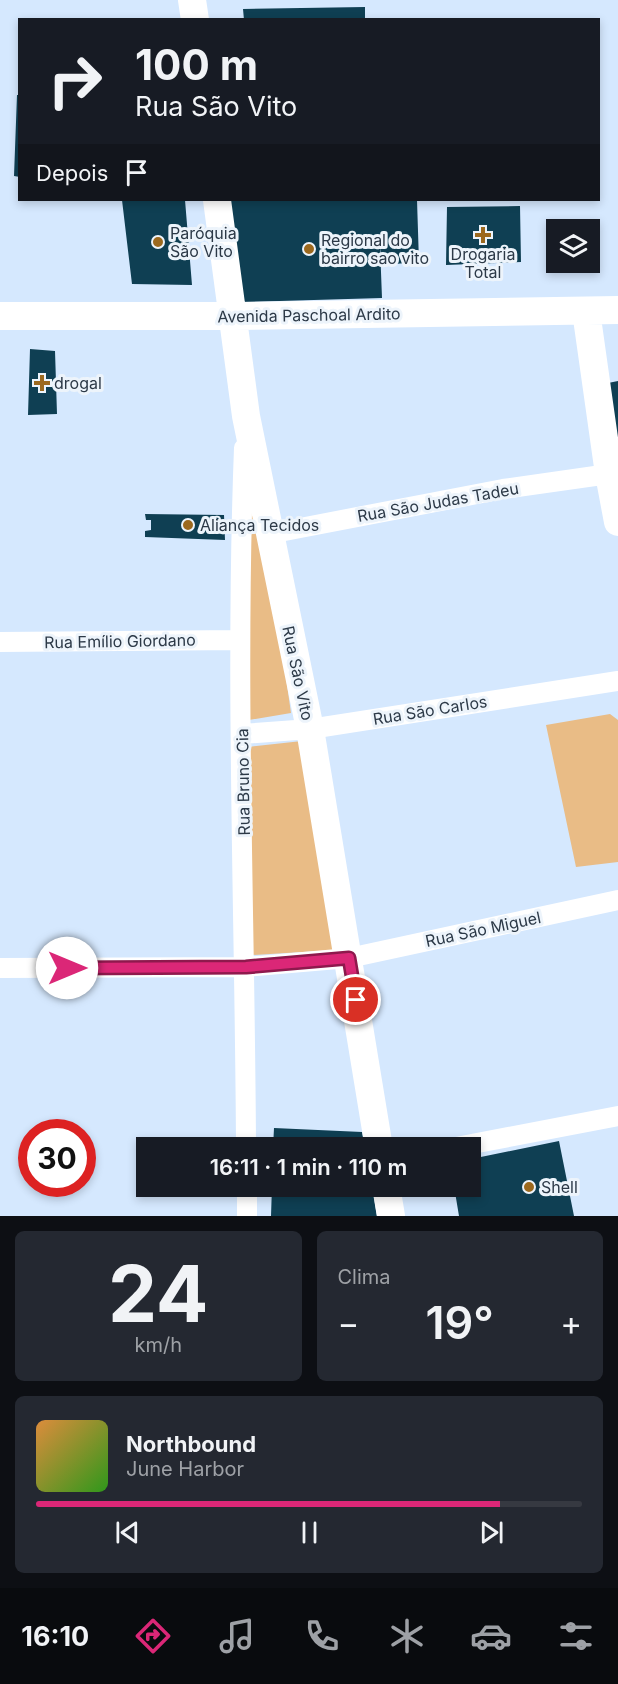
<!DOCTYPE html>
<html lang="pt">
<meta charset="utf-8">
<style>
body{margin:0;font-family:Inter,sans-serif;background:#242831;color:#f1f3f6;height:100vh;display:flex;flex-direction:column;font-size:22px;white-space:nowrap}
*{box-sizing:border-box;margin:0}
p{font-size:20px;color:#9ea1a6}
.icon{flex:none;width:33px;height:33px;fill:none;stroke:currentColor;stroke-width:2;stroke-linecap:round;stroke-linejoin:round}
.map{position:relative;height:1216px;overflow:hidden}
.drawer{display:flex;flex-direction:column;gap:15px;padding:15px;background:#0d0f14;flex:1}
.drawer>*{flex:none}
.top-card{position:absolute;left:18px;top:18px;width:582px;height:183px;border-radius:0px;box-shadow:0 3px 9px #0003;background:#171b24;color:#f1f3f6;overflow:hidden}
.controls{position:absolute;left:546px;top:219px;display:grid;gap:12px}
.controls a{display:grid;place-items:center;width:54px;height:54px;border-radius:0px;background:#171b24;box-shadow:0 3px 9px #0003;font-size:30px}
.speed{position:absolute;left:18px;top:1119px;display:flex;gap:12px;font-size:30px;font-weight:700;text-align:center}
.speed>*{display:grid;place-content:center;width:78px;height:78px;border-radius:50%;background:#171b24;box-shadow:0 3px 9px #0003;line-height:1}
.speed .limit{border:9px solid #d22;background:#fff;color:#111}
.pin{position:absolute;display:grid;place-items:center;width:51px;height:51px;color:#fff;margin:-26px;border:3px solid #fff;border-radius:50%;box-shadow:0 2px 6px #0007}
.me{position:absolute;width:66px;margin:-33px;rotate:90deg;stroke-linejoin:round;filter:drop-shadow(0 0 4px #0008)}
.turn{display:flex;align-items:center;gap:21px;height:126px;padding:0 18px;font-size:27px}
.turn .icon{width:78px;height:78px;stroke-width:2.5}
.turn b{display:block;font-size:42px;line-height:51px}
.then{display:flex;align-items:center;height:57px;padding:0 18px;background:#0003;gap:12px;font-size:22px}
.big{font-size:45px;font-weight:600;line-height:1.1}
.drawer .card{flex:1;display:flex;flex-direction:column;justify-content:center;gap:9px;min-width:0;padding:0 21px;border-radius:9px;background:#242831}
.drawer .dial{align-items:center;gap:0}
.dial b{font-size:78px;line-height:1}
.song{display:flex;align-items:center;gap:18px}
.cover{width:72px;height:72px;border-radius:9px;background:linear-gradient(135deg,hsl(30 70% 55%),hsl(110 70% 35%))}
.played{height:6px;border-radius:3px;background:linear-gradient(90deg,#db2777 85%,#363941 85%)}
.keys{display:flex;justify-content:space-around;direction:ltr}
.heat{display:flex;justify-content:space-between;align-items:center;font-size:33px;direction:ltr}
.drawer .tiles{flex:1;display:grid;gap:15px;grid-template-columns:1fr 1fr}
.card:last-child{grid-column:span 2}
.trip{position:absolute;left:136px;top:1137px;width:345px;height:60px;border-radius:0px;background:#171b24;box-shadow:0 3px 9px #0003;font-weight:600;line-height:60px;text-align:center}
.menu{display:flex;height:96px;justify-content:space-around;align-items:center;background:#090b0e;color:#9ea1a6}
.menu .icon{width:42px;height:42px}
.menu .active{color:#db2777}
.menu b{font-size:27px;color:#f1f3f6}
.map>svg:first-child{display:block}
.green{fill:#e9bc86}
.building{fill:#0f3f53}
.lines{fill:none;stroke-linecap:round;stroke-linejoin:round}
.street{stroke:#fff;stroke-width:20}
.secondary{stroke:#fff;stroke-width:28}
.route-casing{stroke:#8e194d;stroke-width:15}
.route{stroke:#db2777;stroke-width:10}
.poi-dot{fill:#9c691e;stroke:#edf4fb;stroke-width:2}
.labels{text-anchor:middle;stroke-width:6;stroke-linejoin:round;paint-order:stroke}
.poi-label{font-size:16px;fill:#2c3947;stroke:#edf4fb;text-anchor:start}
.street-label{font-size:16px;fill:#2c3947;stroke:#edf4fb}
</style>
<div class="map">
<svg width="618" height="1216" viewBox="0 0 618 1216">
<rect width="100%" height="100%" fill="#d5e8fe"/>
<path class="green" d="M248,442L265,531L291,713L249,720Z
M610,714L618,720V862L576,867L546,725Z
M302,741L335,950L252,955L248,747Z"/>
<path class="building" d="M365,7V20H244L243,9Z
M17,95H20V177L14,176Z
M122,200H185L192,285L132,284Z
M230,200H417L419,262L382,265L380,246L382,298L244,302Z
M520,206L521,262L446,265L447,207Z
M30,349L55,351L57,414L28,415Z
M618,381V457L603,384Z
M145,514L224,515L225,540L145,537V531L151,530V520H146Z
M274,1128L362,1132L365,1148H273Z
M559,1141L574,1216H459L454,1186H471V1159Z
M272,1186H372L377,1216H271Z"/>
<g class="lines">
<path class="street" d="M244,448C235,681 245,915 246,1148
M269,534L503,489L609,474
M0,642L240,640
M242,734L310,729L618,681
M0,968L245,967L349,958L618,900
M451,1148L618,1116
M247,1186V1216"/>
<path class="secondary" d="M192,0L195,20
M217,200L246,416L310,729L379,1148
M586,311L609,474L618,522
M0,316H232L618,310
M386,1186L391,1216"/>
</g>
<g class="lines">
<defs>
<path id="route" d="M67,968L246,967L349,958L356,1000"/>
</defs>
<use href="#route" class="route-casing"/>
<use href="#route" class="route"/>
</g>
<g class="poi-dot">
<path d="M480 226h6v6h6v6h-6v6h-6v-6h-6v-6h6z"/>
<circle cx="158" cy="242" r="6"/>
<circle cx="309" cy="249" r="6"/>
<path d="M39 374h6v6h6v6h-6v6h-6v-6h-6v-6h6z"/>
<circle cx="188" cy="525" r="6"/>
<circle cx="529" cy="1187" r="6"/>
</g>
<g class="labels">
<g class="poi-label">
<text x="170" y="239">Paróquia<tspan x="170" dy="18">São Vito</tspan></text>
<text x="321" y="246">Regional do<tspan x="321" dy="18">bairro sao vito</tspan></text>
<text x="483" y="260" text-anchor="middle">Drogaria<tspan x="483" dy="18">Total</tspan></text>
<text x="54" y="389">drogal</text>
<text x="200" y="531">Aliança Tecidos</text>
<text x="541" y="1193">Shell</text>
</g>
<g class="street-label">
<text transform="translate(309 315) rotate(-1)" y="6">Avenida Paschoal Ardito</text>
<text transform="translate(438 502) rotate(-10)" y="6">Rua São Judas Tadeu</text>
<text transform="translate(120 641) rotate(-1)" y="6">Rua Emílio Giordano</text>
<text transform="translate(298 673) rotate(78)" y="6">Rua São Vito</text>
<text transform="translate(430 710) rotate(-9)" y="6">Rua São Carlos</text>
<text transform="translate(243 782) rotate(-91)" y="6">Rua Bruno Cia</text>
<text transform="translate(483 929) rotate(-12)" y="6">Rua São Miguel</text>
</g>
</g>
</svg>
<div class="controls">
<a><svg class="icon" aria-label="layers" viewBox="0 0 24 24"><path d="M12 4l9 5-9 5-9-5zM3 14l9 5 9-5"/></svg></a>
</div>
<div class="speed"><div class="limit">30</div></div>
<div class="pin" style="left:356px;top:1000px;background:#d93025"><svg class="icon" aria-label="arrive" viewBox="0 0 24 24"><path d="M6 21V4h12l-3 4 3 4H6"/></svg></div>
<svg class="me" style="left:67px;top:968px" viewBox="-20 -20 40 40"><circle r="19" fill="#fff"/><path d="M0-13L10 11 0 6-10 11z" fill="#db2777"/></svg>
<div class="trip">16:11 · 1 min · 110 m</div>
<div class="top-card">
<div class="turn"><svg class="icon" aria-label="right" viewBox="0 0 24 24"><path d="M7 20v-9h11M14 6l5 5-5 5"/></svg><div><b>100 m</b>Rua São Vito</div></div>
<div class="then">Depois<svg class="icon" aria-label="arrive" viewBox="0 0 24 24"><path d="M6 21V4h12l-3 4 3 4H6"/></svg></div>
</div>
</div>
<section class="drawer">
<div class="tiles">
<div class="card dial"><b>24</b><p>km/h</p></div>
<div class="card"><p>Clima</p>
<div class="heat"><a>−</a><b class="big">19°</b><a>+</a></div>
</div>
<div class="card">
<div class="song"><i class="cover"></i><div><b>Northbound</b><p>June Harbor</p></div></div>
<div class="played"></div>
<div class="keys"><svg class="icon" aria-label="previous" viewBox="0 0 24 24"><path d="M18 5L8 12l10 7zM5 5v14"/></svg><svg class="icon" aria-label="pause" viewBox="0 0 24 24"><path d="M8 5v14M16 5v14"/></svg><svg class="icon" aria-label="next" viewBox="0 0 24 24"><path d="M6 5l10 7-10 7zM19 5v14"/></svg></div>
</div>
</div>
</section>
<nav class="menu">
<b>16:10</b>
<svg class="icon active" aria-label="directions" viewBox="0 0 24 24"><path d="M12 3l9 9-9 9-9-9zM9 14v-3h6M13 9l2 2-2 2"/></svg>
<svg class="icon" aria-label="music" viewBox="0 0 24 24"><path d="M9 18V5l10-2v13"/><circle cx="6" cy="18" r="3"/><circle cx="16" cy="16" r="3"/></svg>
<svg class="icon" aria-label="phone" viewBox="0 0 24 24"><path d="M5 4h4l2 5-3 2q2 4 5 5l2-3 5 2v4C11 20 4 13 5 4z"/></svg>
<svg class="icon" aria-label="climate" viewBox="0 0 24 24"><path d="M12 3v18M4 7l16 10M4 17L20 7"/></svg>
<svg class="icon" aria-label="car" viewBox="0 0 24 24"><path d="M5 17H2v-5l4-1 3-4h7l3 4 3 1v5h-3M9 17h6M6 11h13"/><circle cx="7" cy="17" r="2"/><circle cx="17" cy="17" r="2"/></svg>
<svg class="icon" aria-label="filters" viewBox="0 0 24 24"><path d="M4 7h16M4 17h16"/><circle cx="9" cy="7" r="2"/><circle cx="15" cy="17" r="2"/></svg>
</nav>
